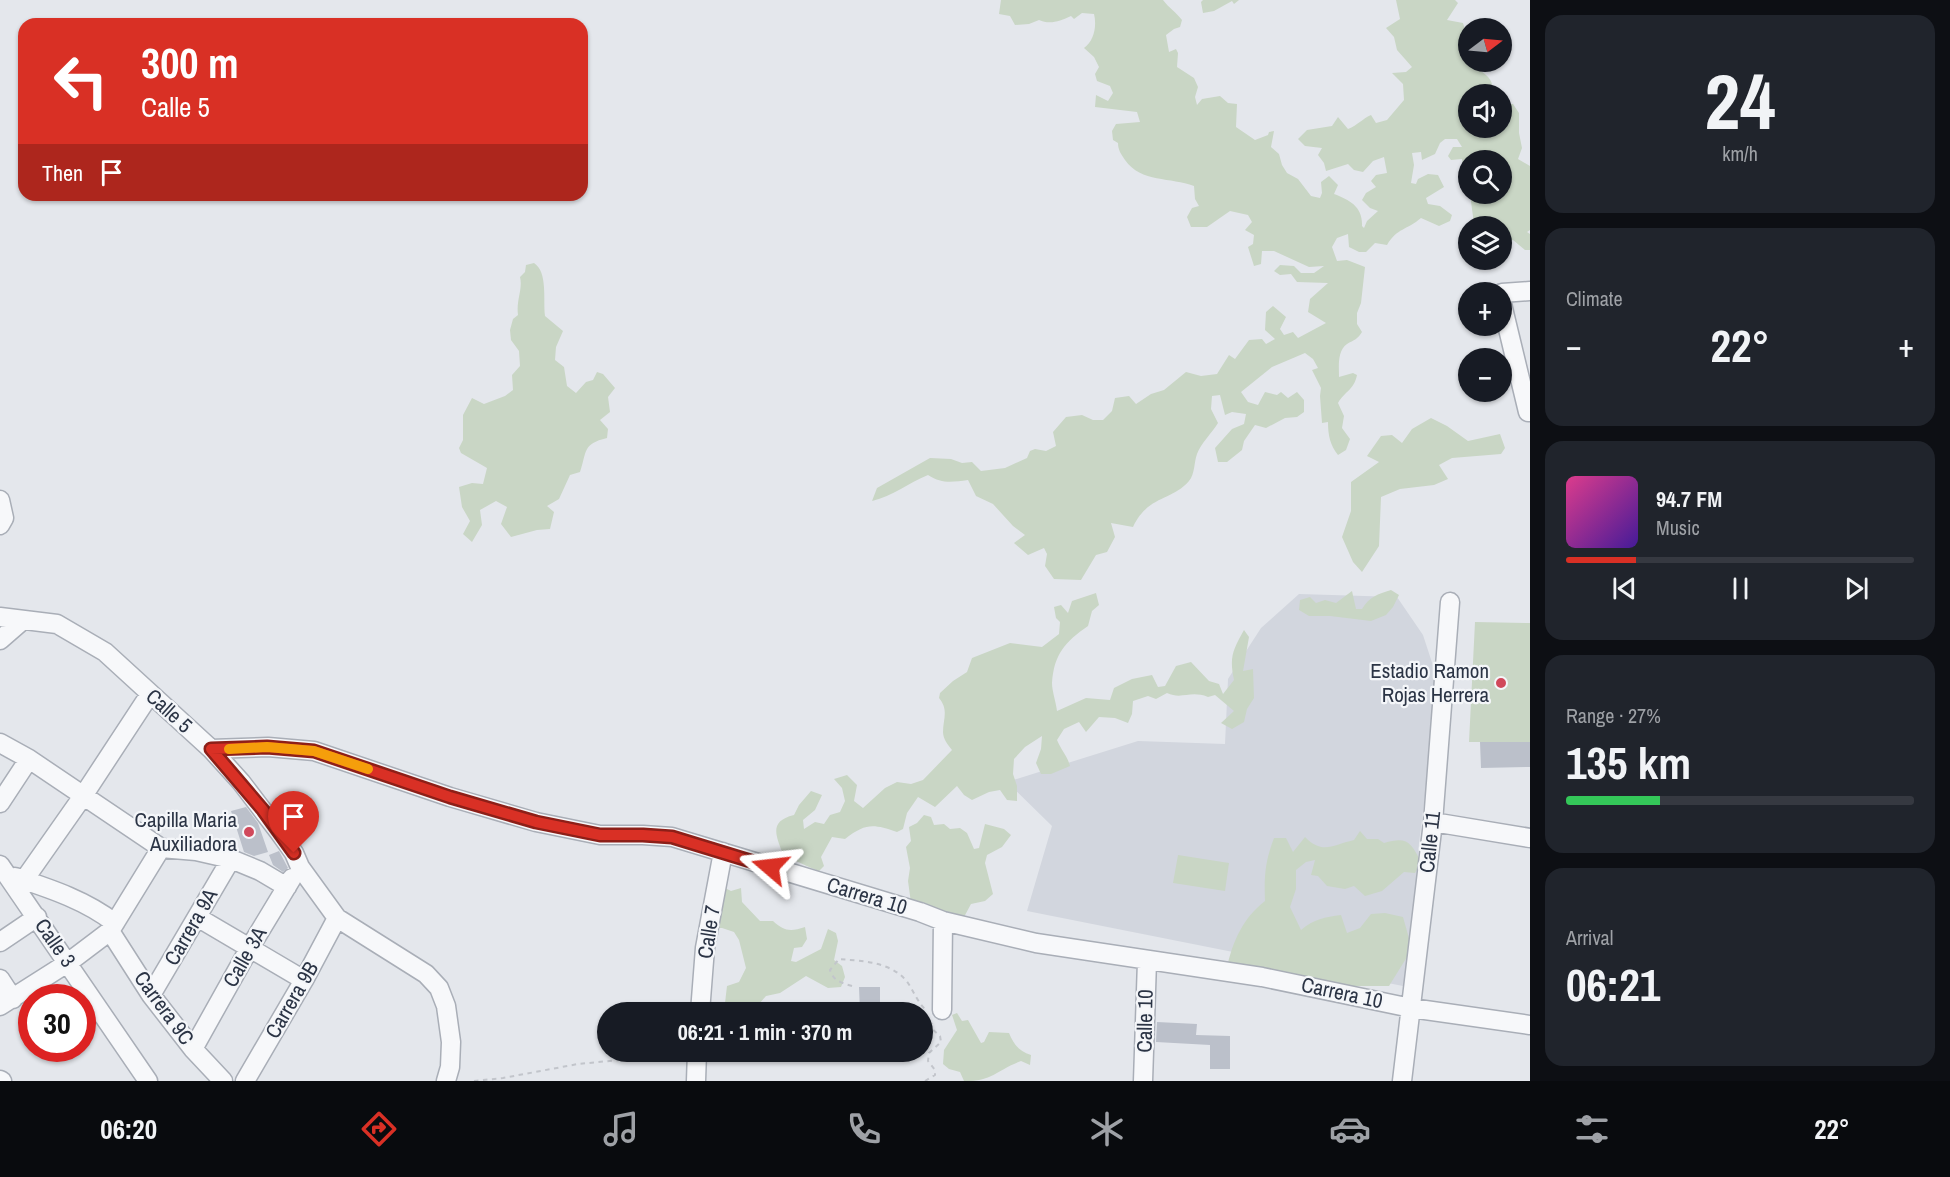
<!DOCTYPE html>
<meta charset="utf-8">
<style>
body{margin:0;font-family:"Archivo Narrow",sans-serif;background:#20242c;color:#f1f3f6;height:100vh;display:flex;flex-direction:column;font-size:22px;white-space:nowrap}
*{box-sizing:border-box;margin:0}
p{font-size:20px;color:#9ea1a6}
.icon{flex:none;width:33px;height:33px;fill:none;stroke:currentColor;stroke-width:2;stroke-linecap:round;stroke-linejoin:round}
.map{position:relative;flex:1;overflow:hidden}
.side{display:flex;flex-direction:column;gap:15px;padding:15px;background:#0d0f14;width:420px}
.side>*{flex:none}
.banner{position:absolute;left:18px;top:18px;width:570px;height:183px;border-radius:18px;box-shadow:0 2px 4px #0004;background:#d93025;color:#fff;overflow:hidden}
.needle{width:39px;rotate:74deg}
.fabs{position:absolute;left:1458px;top:18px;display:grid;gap:12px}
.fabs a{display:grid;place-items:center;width:54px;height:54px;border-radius:50%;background:#171b24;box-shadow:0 2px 4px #0004;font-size:30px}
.speed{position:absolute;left:18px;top:984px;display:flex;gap:12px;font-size:30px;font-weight:700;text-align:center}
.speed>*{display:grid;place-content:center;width:78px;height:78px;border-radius:50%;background:#171b24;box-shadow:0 2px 4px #0004;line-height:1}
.speed .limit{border:9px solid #d22;background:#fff;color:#111}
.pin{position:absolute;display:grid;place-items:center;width:51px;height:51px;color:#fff;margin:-62px -26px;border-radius:50% 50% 50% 0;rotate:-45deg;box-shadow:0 0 6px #0007}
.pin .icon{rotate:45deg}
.me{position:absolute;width:66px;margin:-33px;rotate:287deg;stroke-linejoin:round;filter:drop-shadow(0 0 4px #0008)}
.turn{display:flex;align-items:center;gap:21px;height:126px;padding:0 24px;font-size:27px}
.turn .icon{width:78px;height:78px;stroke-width:2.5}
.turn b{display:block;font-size:42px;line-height:51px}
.then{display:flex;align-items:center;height:57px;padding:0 24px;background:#0003;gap:12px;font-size:22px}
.big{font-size:45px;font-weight:700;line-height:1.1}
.side .widget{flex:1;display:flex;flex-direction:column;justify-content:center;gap:9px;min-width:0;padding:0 21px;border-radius:18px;background:#20242c}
.side .dial{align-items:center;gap:0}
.dial b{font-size:78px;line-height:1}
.song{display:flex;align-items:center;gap:18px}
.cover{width:72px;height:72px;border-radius:9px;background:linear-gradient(135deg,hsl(330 70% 55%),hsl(260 70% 35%))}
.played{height:6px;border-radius:3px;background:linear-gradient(90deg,#d93025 20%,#363941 20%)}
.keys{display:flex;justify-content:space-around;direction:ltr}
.heat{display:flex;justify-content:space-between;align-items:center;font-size:33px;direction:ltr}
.charge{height:9px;border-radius:4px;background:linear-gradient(90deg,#34c759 27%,#363941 0)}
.trip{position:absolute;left:597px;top:1002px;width:336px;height:60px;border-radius:30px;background:#171b24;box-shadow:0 2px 4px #0004;font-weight:700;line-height:60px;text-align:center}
.tabs{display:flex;height:96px;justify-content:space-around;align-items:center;background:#090b0e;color:#9ea1a6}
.tabs .icon{width:42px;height:42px}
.tabs .on{color:#d93025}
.tabs b{font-size:27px;color:#f1f3f6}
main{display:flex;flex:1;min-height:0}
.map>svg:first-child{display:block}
.built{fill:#d2d6de}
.green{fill:#c9d6c5}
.building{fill:#bbc0ca}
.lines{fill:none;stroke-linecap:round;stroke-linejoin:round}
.minor-casing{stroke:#a9aeb7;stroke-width:21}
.path{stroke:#c2c5cb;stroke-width:2;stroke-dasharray:4.5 4.5;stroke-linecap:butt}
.minor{stroke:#f7f8fa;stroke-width:18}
.route-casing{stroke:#8d1f18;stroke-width:15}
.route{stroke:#d93025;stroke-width:10}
.slow{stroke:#f59e0b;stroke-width:10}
.poi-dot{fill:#d1495b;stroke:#f4f6f9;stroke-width:2}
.labels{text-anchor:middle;stroke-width:4.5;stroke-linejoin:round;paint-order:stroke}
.poi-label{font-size:21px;fill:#2b3445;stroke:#f4f6f9;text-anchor:end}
.street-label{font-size:21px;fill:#2b3445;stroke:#f4f6f9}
</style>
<main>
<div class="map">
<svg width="1530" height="1081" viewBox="0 0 1530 1081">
<rect width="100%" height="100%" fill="#e4e7ec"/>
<path class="built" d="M1299,594L1397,597L1423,635L1439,684L1419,843L1408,987L1027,911L1052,826L1007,782L1138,741L1225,744L1228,679L1261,628Z"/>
<path class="green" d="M1001,0H1163C1169,8 1176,12 1182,20L1180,27L1174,29L1166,35L1169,52L1176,49L1178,53L1177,67L1194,78L1198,87L1195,97L1197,105L1202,99L1220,96L1228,103L1237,104L1236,127L1255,140L1268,135L1269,132L1274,131L1271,147L1279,154L1282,165L1287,173L1298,179L1311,196L1320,198L1322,193L1321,182L1329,176L1338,185L1334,194C1350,200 1363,207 1362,226L1364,228L1367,221L1378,211L1370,208L1362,200L1366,193L1376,187L1371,181L1376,175L1387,173L1384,157L1373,161L1363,172L1354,170L1348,164L1326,171L1324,163L1318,155L1322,148L1305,146L1298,139L1307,130L1332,126L1338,117L1348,129C1358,125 1362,119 1371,115L1376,123L1387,120L1404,100L1403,84L1392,73L1406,72L1412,67L1397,50L1394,37L1386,28L1400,19L1396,0H1455L1458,3L1447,20L1463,23L1468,40L1462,49C1468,73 1497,69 1492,94H1468V128H1502V104H1513L1519,113V133L1522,148L1518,159L1530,166V230L1527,232L1530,234V250H1525L1513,240L1502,243V226H1473L1474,224L1470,194H1502V160H1468V184L1464,178L1462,159L1451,160L1448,156L1453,147H1462L1457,139H1445L1440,143L1435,154L1422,160L1421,152L1412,153L1414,165L1411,183L1416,184L1418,179L1428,174L1438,175L1444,187L1426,198L1428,204L1440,206L1452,215L1450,221L1439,226L1421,218C1407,230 1397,228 1387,245L1375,243L1366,252H1359L1349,247L1348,234L1337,238L1332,247L1337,261L1347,260L1365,267L1361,303L1357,313V324L1362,332C1358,339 1354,340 1347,344C1337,351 1339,367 1339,377L1353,373L1357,375C1354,390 1345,391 1338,403L1344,416L1342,428L1350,439L1346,450L1338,455C1330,445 1328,435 1328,422L1322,423L1320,396L1321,388L1312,370L1318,368L1313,359L1305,353L1272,367L1241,392L1248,402L1258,405L1265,392L1277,395L1281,392L1288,398L1297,392L1304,400V412L1297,417L1285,418L1266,428L1255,425L1244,441L1242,450L1227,462H1218L1215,448L1232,429L1244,424L1246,414L1232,412L1225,415L1220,395L1212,396L1211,409L1218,423C1212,433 1201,443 1197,454C1194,462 1195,474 1189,481C1172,501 1148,495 1133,527L1111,523L1115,537L1107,552L1096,555L1081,580L1054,579L1045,566L1047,554L1044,548L1028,555L1014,543L1025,535L1013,526L993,504L976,496L968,480C952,482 942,484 928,475C908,483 893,496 872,501L877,488L930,458L951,459L962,463L972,462L981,471L1005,468L1027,458L1030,451L1035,449L1046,451L1056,446L1053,432L1066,417L1082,415L1093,420H1103L1112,411L1115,398L1129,396L1136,404L1151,394L1164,390L1186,372L1201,376L1217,374L1229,355L1235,359L1249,340L1262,339L1266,344L1275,339L1265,330L1266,312L1273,306L1286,317L1280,329L1284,335L1293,332L1298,338L1326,323L1308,312L1310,299L1328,283L1297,282L1291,274L1280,275L1274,271L1280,265L1294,266L1301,273H1314L1324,266L1309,267L1274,251H1262L1261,264L1254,266L1248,247L1253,244L1254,235L1245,230L1252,222L1248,215L1230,211L1207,227H1191L1187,217L1192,208L1199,206L1195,199L1194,186C1171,177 1141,183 1125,160C1121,154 1118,150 1118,143L1113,140L1112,131L1116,124L1140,122L1137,112L1095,107L1096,95L1108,101L1113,93L1110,86L1097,81L1095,74L1099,67L1094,57L1084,48C1094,41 1097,26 1094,14L1082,13L1074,19L1071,16C1060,21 1050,25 1039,20L1029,24L1015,25L1010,16L999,14Z
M1203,0H1239L1234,4L1232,1L1214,11L1203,13L1201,2Z
M534,263C548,272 543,300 545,316L563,331L556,347L555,360L564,367L567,386L576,393L586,382L593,380L597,372L603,374L615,388L608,397L610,412L600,420L608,429L607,438C582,444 587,452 580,472L570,475L559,499L547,506L554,512L550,529L537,530L511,537L501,524L507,507L496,501L480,510L482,525L472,542L463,534L470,521L462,507L459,487L472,483L483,484L487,468L461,453L459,448L463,440V415L472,398L484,404L505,396L513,390L512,375L520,366L519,351L511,340L510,330L513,319L518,315C516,300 523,289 520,277L525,272L526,265Z
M1431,418L1447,426L1468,441L1500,434L1505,448L1501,454L1452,458L1439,465L1448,479L1434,485L1400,489L1381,497L1379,546L1362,572L1353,562L1342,537L1351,511V482L1379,462L1367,456L1381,436L1392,435L1402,443L1412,429Z
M1391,590L1399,595L1393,607L1386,615L1371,621L1330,616H1309L1299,610L1300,600L1310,597L1316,603L1325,600L1336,603L1352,591L1356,609H1362C1369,597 1378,594 1391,590Z
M1096,593L1099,605L1092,611L1088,626C1065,642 1054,654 1052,683C1052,691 1056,702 1057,711L1086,698L1110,700L1114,688L1132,679L1152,675L1158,687L1165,686L1176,666L1191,662L1209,681L1219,684L1223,694L1234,680C1229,657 1233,650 1244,630L1249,637L1243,671L1253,669L1254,698L1247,709L1244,722L1232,729L1221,723L1234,711L1215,695L1208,697C1190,690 1182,700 1167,693L1156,699L1148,696L1133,701L1132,714L1128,723L1115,718L1099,717L1086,732L1079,722L1064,729L1057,740C1061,750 1067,755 1070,766L1051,774H1041L1036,763L1041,749L1042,736L1025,747L1014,759L1013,774L1017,786V801L1007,800L1000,790L989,792L972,800L964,795L957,786L935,807L918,797L907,813L903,829L897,832C873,824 866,823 845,839L832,837L821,857L824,866L819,871C807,867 796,859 784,858C778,838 766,822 794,815L799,805L811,791L822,795L815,810L803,820L804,829L815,822L824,824L830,815L840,812L845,801L842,788L834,779L847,775L857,785L854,801L863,808L885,788L897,782L911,784L923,780L952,750C948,745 943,739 943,732C943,719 949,710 939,698L940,693L953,681L967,672L972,658L1010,643L1042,647L1059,634L1060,622L1056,618L1054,607L1061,605L1068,613L1072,601Z
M1475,622L1530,623V742H1469Z
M924,815L931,817L934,825L944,824L950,829L960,828L967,833L974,849L979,848L985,824L1004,829L1011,835L1002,847L987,855L985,863L993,894L985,901L971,904L964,917L950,915L911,903L908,881L910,868L906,847L911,841L909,827L917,823Z
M1360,831L1367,839H1378L1384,843C1407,836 1411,842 1421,862L1415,873L1404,872L1382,891L1365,896L1354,886L1345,889L1327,886L1318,876L1311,875L1315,860L1306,862L1296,870V889L1290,907L1301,930C1314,919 1325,917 1341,915L1347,933L1360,928L1371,914L1385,913L1403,917L1412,949L1389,986H1340L1227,967C1233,941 1243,918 1265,901C1264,876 1265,862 1274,838H1286L1293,852L1305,837C1323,855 1332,845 1354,840Z
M1178,855L1229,863L1225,891L1173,883Z
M721,886L731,891L741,888L742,902L760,921H773C784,931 790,932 805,927L807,939L802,947L794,948L791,961L796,962L821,949L828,929L836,933L838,941L834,960L842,966L845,977L841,987L828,988L806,976L780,993L766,996L752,1012H734L725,1003L727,986L739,982L746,968L739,940L734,932L722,928H710Z
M957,1013L962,1021L968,1020L981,1043L984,1042L989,1032L1009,1033C1014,1045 1019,1051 1031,1055L1030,1065L1021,1061C996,1070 994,1081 964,1081L960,1072L949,1069L943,1064L944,1050L957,1030L952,1015Z"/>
<path class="building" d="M1480,742H1530V767L1481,768Z
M246,807L258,823L268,852L254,856L244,852L231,811Z
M279,851L288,868L283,872L273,865L269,855Z
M859,987H880V1012H860Z
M1157,1022L1197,1024L1196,1035L1230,1036V1069H1210V1045L1156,1042Z"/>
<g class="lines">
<defs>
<path id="minor" d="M1502,293L1530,291
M1502,304L1528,412H1530
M0,500L4,518L0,525
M0,617L57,624L105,652L211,749L241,782L279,832L294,853L300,867L337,918L426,974L439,988L446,1006L451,1042L450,1067L446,1081
M0,640L23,620
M0,743L29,759L161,848L196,851L231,859L260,871L287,887
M211,749L268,747L314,751L450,797L536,822L600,835H643L672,837L920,912L943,921L1036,943L1262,977L1411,1008L1530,1025
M0,803L29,759
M1433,822L1530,838
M0,865L148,1081
M15,877C51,889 85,900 115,923
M24,880L83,796L150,694
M197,917L304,980
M110,931L151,995L193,1049L223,1081
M0,942L37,917
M0,979L13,999
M151,995L231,859
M0,1006L69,962L110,931L161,848
M942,1010L943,921
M700,1012L705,948L723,852
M193,1049L249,949L292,878
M0,1080L2,1081
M245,1081L304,980L337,918
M696,1081L697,1052
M1143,1081L1147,961
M1402,1081L1433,822L1450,602"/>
</defs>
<use href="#minor" class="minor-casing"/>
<path class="path" d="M852,986C842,983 833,981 830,970L839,959C863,961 893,962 908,983C914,992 918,1003 926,1010
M474,1081L503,1078L578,1064L682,1054
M925,1081L935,1075V1070L928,1061L929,1053L941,1042L940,1036L930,1027L933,1020"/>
<use href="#minor" class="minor"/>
</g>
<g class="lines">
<defs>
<path id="route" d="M294,853L263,810L211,749L267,747L314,751L450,797L536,822L600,835H643L672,837L770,867"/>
</defs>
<use href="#route" class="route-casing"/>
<use href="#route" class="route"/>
<path class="slow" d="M229,749L267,747L314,751L368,769"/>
</g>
<g class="poi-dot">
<circle cx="1501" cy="683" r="6"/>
<circle cx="249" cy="832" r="6"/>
</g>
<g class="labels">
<g class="poi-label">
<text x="1489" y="678">Estadio Ramon<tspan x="1489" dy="24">Rojas Herrera</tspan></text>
<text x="237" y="827">Capilla Maria<tspan x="237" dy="24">Auxiliadora</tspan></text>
</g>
<g class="street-label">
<text transform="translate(169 711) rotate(42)" y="7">Calle 5</text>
<text transform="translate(1430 842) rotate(-84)" y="7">Calle 11</text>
<text transform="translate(867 896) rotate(17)" y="7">Carrera 10</text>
<text transform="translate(191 927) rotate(-60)" y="7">Carrera 9A</text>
<text transform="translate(709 932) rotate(-81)" y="7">Calle 7</text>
<text transform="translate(55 943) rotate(55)" y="7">Calle 3</text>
<text transform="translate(245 957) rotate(-60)" y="7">Calle 3A</text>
<text transform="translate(1342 993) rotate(12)" y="7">Carrera 10</text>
<text transform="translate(292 1000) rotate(-60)" y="7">Carrera 9B</text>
<text transform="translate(164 1008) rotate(54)" y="7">Carrera 9C</text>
<text transform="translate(1145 1021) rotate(-89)" y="7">Calle 10</text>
</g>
</g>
</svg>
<div class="fabs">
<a><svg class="needle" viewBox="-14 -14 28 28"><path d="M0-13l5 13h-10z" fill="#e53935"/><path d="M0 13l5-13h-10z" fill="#9ea1a6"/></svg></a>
<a><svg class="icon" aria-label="sound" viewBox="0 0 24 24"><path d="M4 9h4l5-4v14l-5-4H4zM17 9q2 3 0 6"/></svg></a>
<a><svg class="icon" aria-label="search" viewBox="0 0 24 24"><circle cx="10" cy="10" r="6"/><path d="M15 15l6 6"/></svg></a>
<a><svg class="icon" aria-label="layers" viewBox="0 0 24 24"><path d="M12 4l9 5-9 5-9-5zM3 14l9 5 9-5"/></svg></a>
<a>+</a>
<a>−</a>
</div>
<div class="speed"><div class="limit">30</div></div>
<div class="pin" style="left:294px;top:853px;background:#d93025"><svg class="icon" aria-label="arrive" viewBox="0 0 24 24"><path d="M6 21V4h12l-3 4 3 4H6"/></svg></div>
<svg class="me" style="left:770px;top:867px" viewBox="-20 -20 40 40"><path d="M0-17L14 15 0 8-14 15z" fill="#d93025" stroke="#fff" stroke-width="4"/></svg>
<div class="trip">06:21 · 1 min · 370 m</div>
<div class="banner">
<div class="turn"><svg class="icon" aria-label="left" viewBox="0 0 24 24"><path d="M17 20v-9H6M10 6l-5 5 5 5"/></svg><div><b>300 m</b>Calle 5</div></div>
<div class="then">Then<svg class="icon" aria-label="arrive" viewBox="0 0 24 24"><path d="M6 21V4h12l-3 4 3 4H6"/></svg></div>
</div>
</div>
<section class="side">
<div class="widget dial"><b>24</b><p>km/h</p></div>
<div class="widget"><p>Climate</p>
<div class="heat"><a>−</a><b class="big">22°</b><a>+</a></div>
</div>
<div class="widget">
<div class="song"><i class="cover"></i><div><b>94.7 FM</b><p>Music</p></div></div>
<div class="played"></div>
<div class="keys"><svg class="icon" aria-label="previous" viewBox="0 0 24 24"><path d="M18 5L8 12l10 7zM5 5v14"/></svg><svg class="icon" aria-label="pause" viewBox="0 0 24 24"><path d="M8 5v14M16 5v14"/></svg><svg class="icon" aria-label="next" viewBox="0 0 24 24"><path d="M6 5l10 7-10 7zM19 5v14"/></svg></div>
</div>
<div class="widget"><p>Range · 27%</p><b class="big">135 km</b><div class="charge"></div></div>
<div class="widget"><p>Arrival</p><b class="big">06:21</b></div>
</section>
</main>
<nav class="tabs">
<b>06:20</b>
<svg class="icon on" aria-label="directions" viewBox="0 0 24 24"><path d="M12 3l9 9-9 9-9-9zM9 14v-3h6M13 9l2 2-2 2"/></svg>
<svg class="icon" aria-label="music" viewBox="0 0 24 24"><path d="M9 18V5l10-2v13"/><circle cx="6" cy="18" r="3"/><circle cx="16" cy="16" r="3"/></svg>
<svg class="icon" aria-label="phone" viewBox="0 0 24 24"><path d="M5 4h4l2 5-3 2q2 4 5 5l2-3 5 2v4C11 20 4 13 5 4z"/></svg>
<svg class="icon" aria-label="climate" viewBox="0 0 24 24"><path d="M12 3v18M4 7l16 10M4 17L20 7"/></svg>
<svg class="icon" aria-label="car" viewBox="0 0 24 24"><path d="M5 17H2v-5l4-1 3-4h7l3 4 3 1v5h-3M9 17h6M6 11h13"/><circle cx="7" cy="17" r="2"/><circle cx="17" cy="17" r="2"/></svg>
<svg class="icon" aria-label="filters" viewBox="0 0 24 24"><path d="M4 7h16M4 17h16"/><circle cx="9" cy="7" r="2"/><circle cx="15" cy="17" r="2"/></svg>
<b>22°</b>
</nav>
